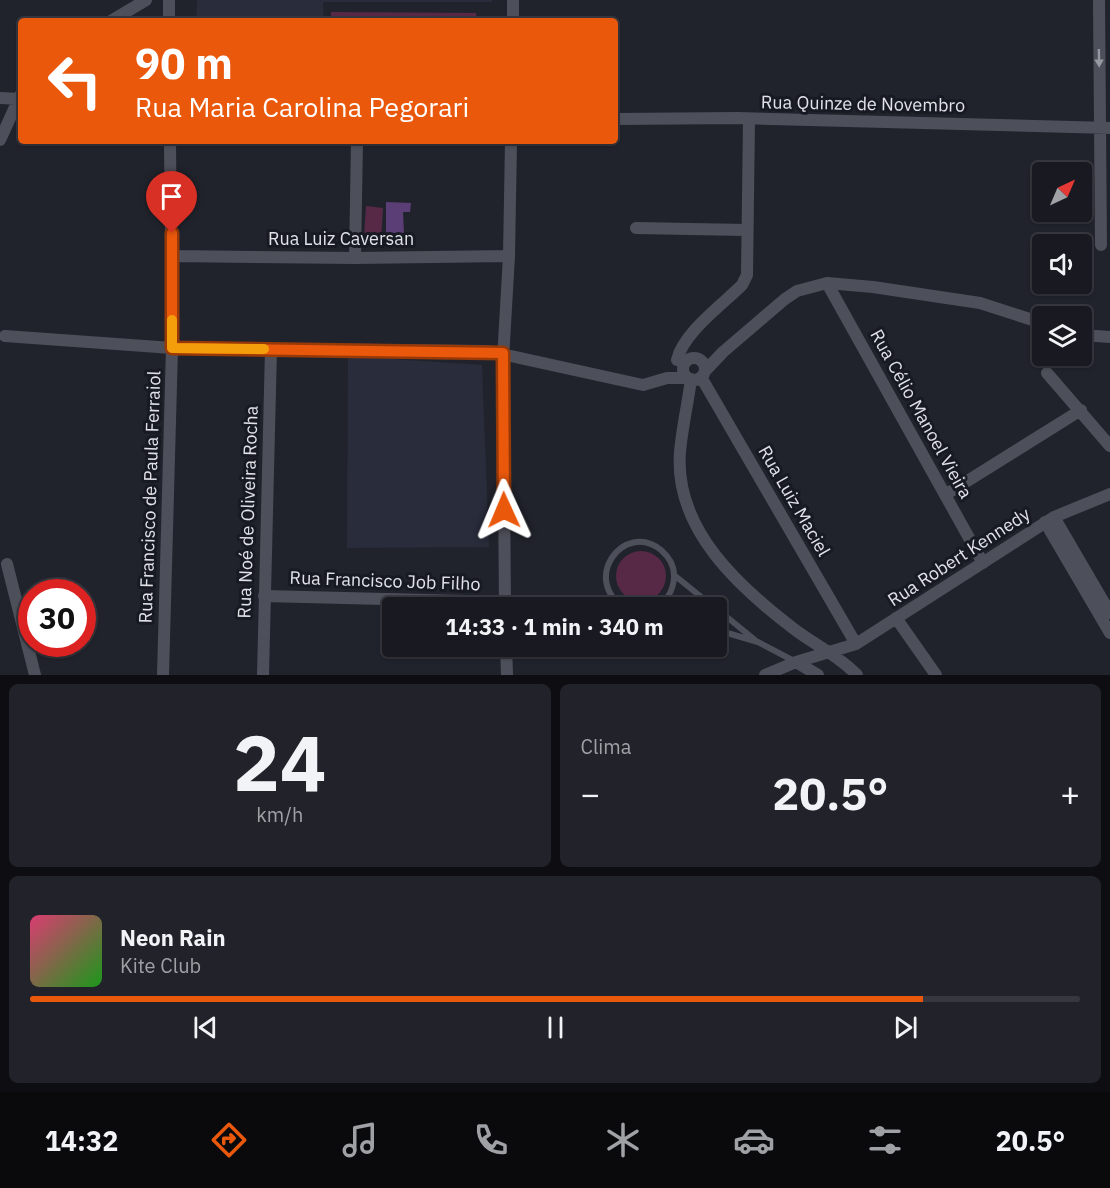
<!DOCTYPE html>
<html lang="pt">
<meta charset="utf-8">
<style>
body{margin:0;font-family:"IBM Plex Sans",sans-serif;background:#22232a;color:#f1f3f6;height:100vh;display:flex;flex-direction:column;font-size:22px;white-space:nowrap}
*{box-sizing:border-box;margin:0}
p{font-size:20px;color:#9fa1a5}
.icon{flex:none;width:33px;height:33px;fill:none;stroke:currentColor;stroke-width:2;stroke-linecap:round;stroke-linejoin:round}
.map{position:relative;height:675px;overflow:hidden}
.panel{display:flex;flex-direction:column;gap:9px;padding:9px;background:#0e0e12;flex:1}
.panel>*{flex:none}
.guide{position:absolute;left:18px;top:18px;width:600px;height:126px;border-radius:6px;box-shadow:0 2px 4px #0004,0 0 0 2px #37383f;background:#ea580c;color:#fff;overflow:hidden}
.needle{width:39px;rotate:44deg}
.fabs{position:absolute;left:1032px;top:162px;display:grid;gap:12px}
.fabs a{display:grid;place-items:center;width:60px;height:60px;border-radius:6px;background:#191a21;box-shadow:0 2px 4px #0004,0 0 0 2px #37383f;font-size:30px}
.speed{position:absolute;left:18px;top:579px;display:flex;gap:12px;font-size:30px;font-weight:700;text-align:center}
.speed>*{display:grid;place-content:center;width:78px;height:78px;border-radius:50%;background:#191a21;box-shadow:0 2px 4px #0004,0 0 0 2px #37383f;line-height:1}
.speed .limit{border:9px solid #d22;background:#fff;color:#111}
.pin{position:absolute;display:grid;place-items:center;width:51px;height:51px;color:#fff;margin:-62px -26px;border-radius:50% 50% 50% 0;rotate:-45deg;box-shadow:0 0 6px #0007}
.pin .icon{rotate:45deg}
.me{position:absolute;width:66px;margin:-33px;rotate:359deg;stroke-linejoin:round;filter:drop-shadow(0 0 4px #0008)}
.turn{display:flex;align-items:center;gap:21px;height:126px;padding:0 18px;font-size:27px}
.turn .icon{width:78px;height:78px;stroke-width:2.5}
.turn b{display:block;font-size:42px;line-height:51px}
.big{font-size:45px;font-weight:800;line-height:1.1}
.panel .tile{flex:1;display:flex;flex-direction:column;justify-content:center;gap:9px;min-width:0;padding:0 21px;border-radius:9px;background:#22232a}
.panel .dial{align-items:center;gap:0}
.dial b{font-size:78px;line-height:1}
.song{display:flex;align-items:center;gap:18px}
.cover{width:72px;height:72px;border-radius:9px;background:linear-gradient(135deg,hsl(340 70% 55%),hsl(120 70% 35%))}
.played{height:6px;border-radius:3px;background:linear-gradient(90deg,#ea580c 85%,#37383f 85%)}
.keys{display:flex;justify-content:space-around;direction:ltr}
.heat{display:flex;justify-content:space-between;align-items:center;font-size:33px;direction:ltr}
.panel .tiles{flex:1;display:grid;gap:9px;grid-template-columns:1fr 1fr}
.tile:last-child{grid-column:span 2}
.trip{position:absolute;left:382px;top:597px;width:345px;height:60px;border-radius:6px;background:#191a21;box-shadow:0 2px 4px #0004,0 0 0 2px #37383f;font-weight:800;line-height:60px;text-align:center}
.tab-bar{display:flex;height:96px;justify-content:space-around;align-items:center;background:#0a0a0d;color:#9fa1a5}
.tab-bar .icon{width:42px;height:42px}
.tab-bar .selected{color:#ea580c}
.tab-bar b{font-size:27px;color:#f1f3f6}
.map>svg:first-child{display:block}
.built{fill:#292c3b}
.green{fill:#572947}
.building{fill:#5b3e75}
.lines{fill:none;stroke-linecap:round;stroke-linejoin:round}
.service{stroke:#4d505a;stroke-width:6}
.minor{stroke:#4d505a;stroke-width:12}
.oneway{fill:#9699a1}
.route-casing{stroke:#983908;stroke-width:15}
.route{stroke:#ea580c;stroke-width:10}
.slow{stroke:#f59e0b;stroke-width:10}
.labels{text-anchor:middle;stroke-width:6;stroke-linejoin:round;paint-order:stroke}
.street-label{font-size:18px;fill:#e0e2e8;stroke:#171a22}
</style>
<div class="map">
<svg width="1110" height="675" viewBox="0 0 1110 675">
<rect width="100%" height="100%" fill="#21232c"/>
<path class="built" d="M197,0H492V2H323L324,21H196Z
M348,356L482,365L489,547L347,548Z"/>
<path class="green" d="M331,12L476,13L477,21H331Z
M366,206L383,208L381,239L364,238Z
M616 576a25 25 0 1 1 50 0a25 25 0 1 1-50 0Z"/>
<path class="building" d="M386,202L411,203L410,212H403L404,233H386Z"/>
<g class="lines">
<path class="service" d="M674,575L715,608
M625,608C580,580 624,520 661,550C669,557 675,567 674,578C673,591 666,602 655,608
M717,609L755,640
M717,630L758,642L796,662"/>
<path class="minor" d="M169,0V21
M1099,0L1101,245
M111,21L146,0
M513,21V0
M0,98L21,99
M615,119L738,118L1110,128
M0,140L21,94
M636,228L746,230
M172,256L355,258L509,256
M355,258L357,141
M827,283L983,563
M1082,335L1110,337
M5,336L172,348L488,351L643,385L667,378H688
M683 369a11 11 0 1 1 22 0a11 11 0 1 1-22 0Z
M677,360C683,333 722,305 742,285L747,275L749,119
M705,371L723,352L785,299L797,291L827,283L873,287L980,303L1042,323
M1047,373L1110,446
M701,377L856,644
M691,379C688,403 682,428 680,452C674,529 739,587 794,629C815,645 839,656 857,675
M945,495L1081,410
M1054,517L1110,613
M1045,522L1110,633
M7,564L35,675
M264,596L505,602
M505,608L503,359L509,256L511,141
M896,618L936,675
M506,646L507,675
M796,662L818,675
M163,675L172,348L170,141
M263,675L271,349
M765,675L796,662L856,644L1054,517L1110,494"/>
</g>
<defs><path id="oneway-solid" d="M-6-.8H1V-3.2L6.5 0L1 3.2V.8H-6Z" transform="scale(1.5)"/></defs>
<use class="oneway" href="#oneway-solid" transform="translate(1099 58) rotate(89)"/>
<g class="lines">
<defs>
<path id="route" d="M172,233V348L503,353L504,510"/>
</defs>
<use href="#route" class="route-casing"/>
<use href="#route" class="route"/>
<path class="slow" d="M172,320V348L264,349"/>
</g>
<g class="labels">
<g class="street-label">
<text transform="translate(863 104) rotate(1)" y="6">Rua Quinze de Novembro</text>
<text x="341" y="245">Rua Luiz Caversan</text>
<text transform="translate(921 414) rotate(61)" y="6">Rua Célio Manoel Vieira</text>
<text transform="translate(150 497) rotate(-88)" y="6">Rua Francisco de Paula Ferraiol</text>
<text transform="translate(794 501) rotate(60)" y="6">Rua Luiz Maciel</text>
<text transform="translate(248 512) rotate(-88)" y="6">Rua Noé de Oliveira Rocha</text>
<text transform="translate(959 557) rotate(-33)" y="6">Rua Robert Kennedy</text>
<text transform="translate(385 581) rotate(2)" y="6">Rua Francisco Job Filho</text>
</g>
</g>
</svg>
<div class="fabs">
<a><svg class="needle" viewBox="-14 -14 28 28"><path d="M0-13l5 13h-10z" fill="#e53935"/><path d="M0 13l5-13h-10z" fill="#9fa1a5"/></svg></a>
<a><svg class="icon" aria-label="sound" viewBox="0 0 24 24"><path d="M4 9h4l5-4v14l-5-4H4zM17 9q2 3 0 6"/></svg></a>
<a><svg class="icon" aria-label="layers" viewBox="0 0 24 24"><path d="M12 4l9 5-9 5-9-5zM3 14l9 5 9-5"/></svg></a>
</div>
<div class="speed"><div class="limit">30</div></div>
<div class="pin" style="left:172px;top:233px;background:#d93025"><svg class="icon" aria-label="arrive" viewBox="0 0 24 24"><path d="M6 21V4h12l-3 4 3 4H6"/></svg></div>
<svg class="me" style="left:504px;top:510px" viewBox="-20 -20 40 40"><path d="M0-17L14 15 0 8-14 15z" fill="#ea580c" stroke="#fff" stroke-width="4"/></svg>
<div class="trip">14:33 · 1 min · 340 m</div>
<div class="guide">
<div class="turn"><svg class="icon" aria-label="left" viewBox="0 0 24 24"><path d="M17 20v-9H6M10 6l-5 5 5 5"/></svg><div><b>90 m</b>Rua Maria Carolina Pegorari</div></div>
</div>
</div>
<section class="panel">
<div class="tiles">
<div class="tile dial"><b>24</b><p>km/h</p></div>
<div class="tile"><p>Clima</p>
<div class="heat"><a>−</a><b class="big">20.5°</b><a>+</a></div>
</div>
<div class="tile">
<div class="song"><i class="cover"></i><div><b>Neon Rain</b><p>Kite Club</p></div></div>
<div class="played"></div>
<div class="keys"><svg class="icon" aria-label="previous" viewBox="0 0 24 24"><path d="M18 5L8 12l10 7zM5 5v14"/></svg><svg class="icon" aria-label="pause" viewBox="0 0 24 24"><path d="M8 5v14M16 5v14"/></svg><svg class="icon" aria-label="next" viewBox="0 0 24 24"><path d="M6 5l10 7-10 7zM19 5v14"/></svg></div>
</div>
</div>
</section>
<nav class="tab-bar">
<b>14:32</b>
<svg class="icon selected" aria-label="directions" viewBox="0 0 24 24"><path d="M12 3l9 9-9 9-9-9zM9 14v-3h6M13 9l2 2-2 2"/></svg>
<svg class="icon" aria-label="music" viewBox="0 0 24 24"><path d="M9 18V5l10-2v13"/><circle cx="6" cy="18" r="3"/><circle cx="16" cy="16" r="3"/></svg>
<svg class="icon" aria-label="phone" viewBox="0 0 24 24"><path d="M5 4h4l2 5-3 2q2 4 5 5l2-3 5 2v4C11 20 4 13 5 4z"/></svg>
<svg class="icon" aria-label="climate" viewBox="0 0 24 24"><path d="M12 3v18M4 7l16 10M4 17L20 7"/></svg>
<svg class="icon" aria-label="car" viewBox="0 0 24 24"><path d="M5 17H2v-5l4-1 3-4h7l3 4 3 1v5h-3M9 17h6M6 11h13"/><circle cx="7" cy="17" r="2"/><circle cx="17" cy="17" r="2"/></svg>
<svg class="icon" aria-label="filters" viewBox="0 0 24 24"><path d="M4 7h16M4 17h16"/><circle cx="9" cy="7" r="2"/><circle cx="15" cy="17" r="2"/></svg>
<b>20.5°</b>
</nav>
